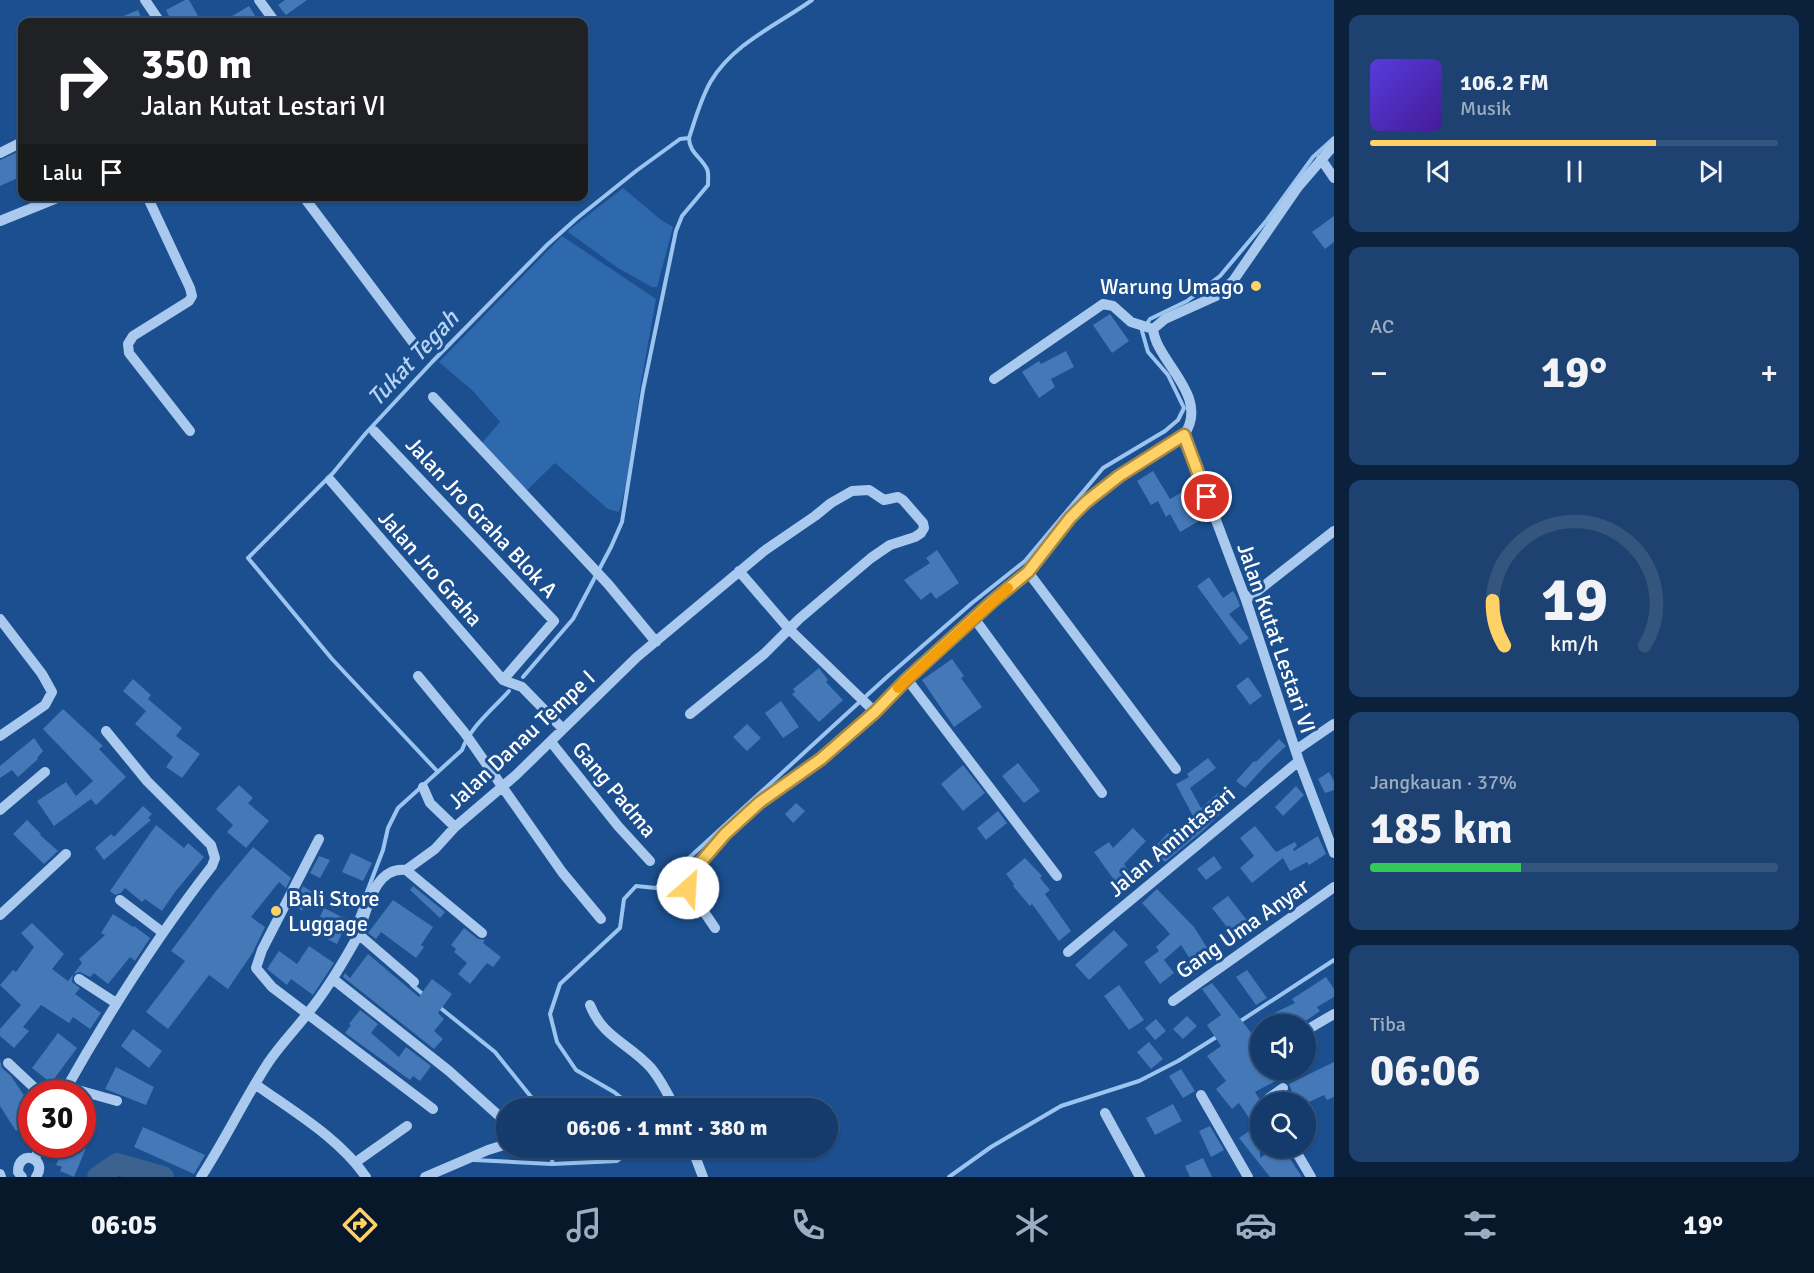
<!DOCTYPE html>
<html lang="id">
<meta charset="utf-8">
<style>
body{margin:0;font-family:Signika,sans-serif;background:#1d4271;color:#f1f3f6;height:100vh;display:flex;flex-direction:column;font-size:22px;white-space:nowrap}
*{box-sizing:border-box;margin:0}
p{font-size:20px;color:#9dadc1}
.icon{flex:none;width:33px;height:33px;fill:none;stroke:currentColor;stroke-width:2;stroke-linecap:round;stroke-linejoin:round}
.map{position:relative;flex:1;overflow:hidden}
.details{display:flex;flex-direction:column;gap:15px;padding:15px;background:#0b203b;width:480px}
.details>*{flex:none}
.banner{position:absolute;left:18px;top:18px;width:570px;height:183px;border-radius:12px;box-shadow:0 2px 4px #0004,0 0 0 2px #33557e;background:#202124;color:#fff;overflow:hidden}
.tools{position:absolute;left:1250px;top:1014px;display:grid;gap:12px}
.tools a{display:grid;place-items:center;width:66px;height:66px;border-radius:50%;background:#143b6b;box-shadow:0 2px 4px #0004,0 0 0 2px #33557e;font-size:30px}
.speed{position:absolute;left:18px;top:1080px;display:flex;gap:12px;font-size:30px;font-weight:700;text-align:center}
.speed>*{display:grid;place-content:center;width:78px;height:78px;border-radius:50%;background:#143b6b;box-shadow:0 2px 4px #0004,0 0 0 2px #33557e;line-height:1}
.speed .limit{border:9px solid #d22;background:#fff;color:#111}
.pin{position:absolute;display:grid;place-items:center;width:51px;height:51px;color:#fff;margin:-26px;border:3px solid #fff;border-radius:50%;box-shadow:0 2px 6px #0007}
.me{position:absolute;width:66px;margin:-33px;rotate:26deg;stroke-linejoin:round;filter:drop-shadow(0 0 4px #0008)}
.turn{display:flex;align-items:center;gap:21px;height:126px;padding:0 24px;font-size:27px}
.turn .icon{width:78px;height:78px;stroke-width:2.5}
.turn b{display:block;font-size:42px;line-height:51px}
.then{display:flex;align-items:center;height:57px;padding:0 24px;background:#0003;gap:12px;font-size:22px}
.big{font-size:45px;font-weight:700;line-height:1.1}
.details .card{flex:1;display:flex;flex-direction:column;justify-content:center;gap:9px;min-width:0;padding:0 21px;border-radius:12px;background:#1d4271}
.details .dial{align-items:center;gap:0}
.dial svg{height:156px;overflow:visible;fill:none;stroke:#33557e;stroke-width:7;stroke-linecap:round;text-anchor:middle}
.dial text{fill:#f1f3f6;stroke:none}
.song{display:flex;align-items:center;gap:18px}
.cover{width:72px;height:72px;border-radius:9px;background:linear-gradient(135deg,hsl(250 70% 55%),hsl(260 70% 35%))}
.played{height:6px;border-radius:3px;background:linear-gradient(90deg,#ffd166 70%,#33557e 70%)}
.keys{display:flex;justify-content:space-around;direction:ltr}
.heat{display:flex;justify-content:space-between;align-items:center;font-size:33px;direction:ltr}
.charge{height:9px;border-radius:4px;background:linear-gradient(90deg,#34c759 37%,#33557e 0)}
.trip{position:absolute;left:496px;top:1098px;width:342px;height:60px;border-radius:30px;background:#143b6b;box-shadow:0 2px 4px #0004,0 0 0 2px #33557e;font-weight:700;line-height:60px;text-align:center}
.tabs{display:flex;height:96px;justify-content:space-around;align-items:center;background:#08182b;color:#9dadc1}
.tabs .icon{width:42px;height:42px}
.tabs .current{color:#ffd166}
.tabs b{font-size:27px;color:#f1f3f6}
main{display:flex;flex:1;min-height:0}
.map>svg:first-child{display:block}
.green{fill:#2e69ad}
.lines{fill:none;stroke-linecap:round;stroke-linejoin:round}
.stream{stroke:#9cc4f0;stroke-width:4}
.river{stroke:#3c6290;stroke-width:22}
.building{fill:#4478b7}
.minor{stroke:#a9c9ee;stroke-width:10}
.route-casing{stroke:#a68842;stroke-width:15}
.route{stroke:#ffd166;stroke-width:10}
.slow{stroke:#f59e0b;stroke-width:10}
.poi-dot{fill:#ffd166;stroke:#1b4f8f;stroke-width:2}
.labels{text-anchor:middle;stroke-width:6;stroke-linejoin:round;paint-order:stroke}
.poi-label{font-size:22px;fill:#fff;stroke:#1b4f8f;text-anchor:end}
.street-label{font-size:22px;fill:#fff;stroke:#1b4f8f}
.water-label{font-size:24px;font-style:italic;fill:#b5d3f5;stroke:#1b4f8f}
</style>
<main>
<div class="map">
<svg width="1334" height="1177" viewBox="0 0 1334 1177">
<rect width="100%" height="100%" fill="#1b4f8f"/>
<path class="green" d="M623,188L661,220L673,227L657,287H652L618,268L568,232L569,230Z
M562,236L656,299L641,383L626,485L619,512L608,509L555,463L525,492L481,444L500,422L473,391L439,362Z"/>
<g class="lines">
<path class="stream" d="M523,677L573,619L611,547L622,522L643,390L676,231L682,216L708,185C708,180 709,173 707,169C701,157 689,152 689,138C695,120 701,98 711,81C734,43 777,25 812,0
M438,772L332,659L248,558L333,473L366,433L433,361L547,245L576,219L636,171L680,139L689,138
M348,933L355,923L383,850L388,828L398,808L462,750C470,727 493,709 509,691
M412,985L425,996
M438,1006L495,1052L540,1108
M1239,1022L1334,960
M634,1108L614,1092L576,1070L557,1042L550,1014L560,984L620,928L624,899L636,886L656,888L888,676L972,603L1025,561L1103,468L1165,431L1178,420L1184,408L1168,375L1148,352L1142,331L1150,319L1187,301L1220,276L1267,220L1313,157L1334,138
M474,1160L552,1164L617,1161L633,1148
M552,1164L553,1148
M949,1177L991,1147L1061,1106L1139,1081L1178,1061L1218,1036"/>
<path class="river" d="M98,1177L117,1164L163,1177"/>
</g>
<path class="building" d="M185,0H189L198,16L185,22H172L166,10Z
M285,0H307L286,15L278,5Z
M249,6L259,22H222Z
M138,10L143,22H109Z
M22,150V176L0,186V160Z
M1334,216V242L1325,249L1312,232Z
M1110,314L1129,341L1112,353L1093,325Z
M1066,351L1074,367L1051,379L1055,387L1039,398L1022,372L1039,361L1041,364Z
M1153,471L1170,499L1191,487L1206,517L1180,532L1170,514L1166,517L1158,501L1151,505L1137,481Z
M937,550L959,583L936,599L931,592L921,600L904,580L930,563L926,558Z
M1209,577L1223,598L1233,591L1236,596L1240,606L1229,614L1249,638L1240,645L1197,586Z
M952,659L964,676L961,678L982,707L954,727L922,680Z
M819,668L828,680L826,682L843,700L819,722L792,694L795,692L793,689Z
M1248,677L1262,696L1250,705L1236,686Z
M133,679L151,695L148,699L182,728L176,736L200,754L182,778L166,767L173,757L135,724L146,711L123,691Z
M781,701L799,727L783,738L765,713Z
M63,709L103,746L99,749L126,777L96,805L91,799L54,826L37,801L66,782L76,796L93,781L43,729Z
M747,724L761,738L747,751L733,737Z
M34,738L43,751L37,758L38,759L18,777L12,770L0,778V766Z
M1279,739L1286,746L1266,765L1245,788L1236,781L1254,761L1256,762Z
M1208,758L1216,768L1190,788L1201,808L1218,793L1229,805L1205,829L1165,862L1152,850L1168,833L1171,836L1193,816L1176,784L1189,777L1187,774Z
M1018,763L1040,791L1024,803L1002,776Z
M963,765L985,793L963,811L941,784Z
M1329,772L1334,781V790L1325,793L1318,779Z
M239,785L253,798L248,803L269,821L246,848L227,832L233,825L216,809Z
M1296,786L1304,795L1283,816L1275,807Z
M796,803L805,811L793,823L785,814Z
M143,806L152,814L148,818L151,820L104,860L95,848L111,834L114,837Z
M998,811L1007,823L986,840L977,828Z
M27,820L41,834L40,835L58,851L44,864L13,834Z
M156,825L184,848L188,843L204,857L175,892L162,911L145,899L142,902L125,888L121,893L115,895L110,891Z
M1255,826L1276,852L1295,842L1297,846L1293,849L1294,851L1318,836L1326,854L1309,865L1307,862L1290,871L1283,858L1252,883L1240,868L1254,856L1240,838Z
M1133,828L1146,841L1124,864L1131,874L1117,884L1094,852L1109,842L1113,848Z
M253,847L291,878L286,888L279,882L251,917L265,927L253,952L228,989L209,975L168,1029L146,1012L185,961L171,951L216,891Z
M351,853L372,863L363,881L342,872Z
M319,856L330,860L320,878L310,873Z
M1214,856L1222,868L1206,880L1197,869Z
M1025,858L1042,876L1040,878L1050,890L1045,894L1071,931L1059,941L1032,904L1030,906L1013,886L1014,884L1006,874Z
M303,886L312,892L302,911L294,904Z
M413,886L445,912L440,918L410,890Z
M1157,889L1194,927L1211,954L1194,965L1181,945L1164,960L1174,973L1160,984L1144,962L1159,951L1156,947L1170,934L1142,903Z
M1228,896L1250,924L1234,936L1212,908Z
M393,900L433,927L421,945L424,947L416,958L381,932L376,939L368,933Z
M324,908L348,920L337,944L313,932Z
M113,914L133,927L134,926L150,938L135,961L130,957L108,984L94,973L90,977L80,972L73,974L72,982L80,988L75,994L101,1013L90,1029L73,1017L69,1023L41,1005L23,1027L29,1031L14,1048L0,1036V1029L21,1005L0,985L13,970L16,972L34,947L21,933L32,923L64,954L52,969L68,981L82,963L79,959L105,935L101,933Z
M464,928L478,939L485,940L483,943L501,957L493,967L487,963L470,984L458,974L467,963L454,952L456,949L451,945Z
M1114,930L1128,945L1089,980L1075,965Z
M309,946L334,963L313,995L291,979L287,985L267,969L279,951L297,964Z
M368,954L419,997L432,979L452,994L438,1013L444,1019L434,1031L443,1039L434,1049L343,977L345,973L350,978Z
M1247,970L1267,998L1256,1005L1236,977Z
M1326,977L1334,989V997L1317,1007L1320,1011L1304,1022L1298,1024H1280L1274,1013L1295,1003L1292,999Z
M1212,983L1249,1030L1260,1048V1070H1274L1279,1079L1255,1092L1260,1100V1158L1274,1148H1283L1302,1177H1270L1239,1138L1255,1127L1239,1103L1232,1109L1216,1089L1226,1081L1207,1056L1221,1046L1207,1025L1221,1015L1202,989Z
M1119,985L1144,1020L1129,1030L1104,996Z
M360,1010L378,1024L371,1033L399,1057L406,1047L431,1066L420,1081L413,1076L410,1080L345,1033L351,1025L349,1024Z
M1187,1016L1197,1026L1183,1039L1173,1029Z
M1156,1019L1166,1031L1155,1040L1145,1028Z
M133,1029L162,1051L149,1068L121,1046Z
M58,1033L77,1048L51,1083L32,1068Z
M1149,1042L1163,1059L1151,1069L1137,1052Z
M0,1060L2,1068L11,1076L32,1107V1121L16,1131L0,1106Z
M1334,1062V1097L1327,1100L1324,1095L1309,1102H1296L1289,1084Z
M116,1067L154,1087L146,1105L105,1089Z
M1181,1069L1195,1091L1183,1098L1169,1076Z
M1173,1104L1182,1121L1155,1135L1146,1118Z
M1210,1126L1224,1150L1211,1157L1199,1131Z
M143,1127L205,1155L194,1174L134,1147Z
M57,1144H77L86,1148L74,1177L60,1171L62,1167L56,1165L59,1158L52,1155Z
M1203,1158L1212,1177H1190L1185,1166Z"/>
<g class="lines">
<path class="minor" d="M145,0L160,22
M259,0L275,22
M0,153L22,142
M1321,159L1334,178
M147,196L190,288L192,296L189,301L133,336L128,344L129,353L190,431
M303,196L421,353
M0,221L62,196
M994,379L1103,304L1113,306L1131,322L1153,329
M433,397L608,584L656,642
M374,431L554,621L503,680L522,687L563,729
M1184,435L1246,600L1299,761L1334,853
M330,480L503,680
M739,571L789,629L875,712
M1028,572L1176,769
M1246,600L1334,531
M974,618L1102,793
M0,619L42,674L52,692L45,705L0,736
M418,676L464,732L562,872L601,919
M907,679L1057,876
M551,742L618,826L650,861
M1296,750L1334,724
M423,787L430,803L455,827
M0,810L45,772
M319,839L262,950L256,968L272,987L433,1109
M406,870L482,933
M120,900L162,932
M0,915L66,854
M715,928L688,888V877L725,834L760,802L821,759L875,712L907,679L994,600L1028,572L1070,518L1086,502L1119,475L1184,435C1211,396 1156,362 1153,329L1165,319L1216,296L1233,281L1298,187L1334,145
M357,933L414,982
M1068,952L1299,761
M79,979L116,1003
M333,979L449,1071L507,1123
M1173,1001L1334,887
M590,1005C602,1037 630,1044 651,1068C661,1080 668,1094 675,1108
M1305,1031L1334,1014
M8,1063L41,1094
M255,1084C294,1112 339,1138 366,1177
M67,1087L117,1101
M63,1094C108,1014 156,938 212,866L215,858L211,845L147,781L106,731
M1201,1095L1248,1177
M1270,1102L1269,1098L1283,1088
M1105,1113L1140,1177
M692,1148L703,1177
M1294,1148L1311,1177
M35,1159L40,1144
M356,1162L407,1126
M0,1174L1,1177
M22,1177L18,1172C18,1148 49,1158 36,1177
M201,1177C225,1140 244,1100 268,1063C280,1045 295,1030 308,1013C326,991 341,966 355,941C367,917 371,866 406,870L435,849L455,827L516,775L637,657L764,551L815,516L831,503L852,491L869,490L884,500L898,497L903,500L923,523L924,528L921,533L915,537L890,545L871,558L799,619L764,654L690,714
M425,1177L488,1150L507,1144"/>
</g>
<g class="lines">
<defs>
<path id="route" d="M688,888V877L725,834L760,802L821,759L875,712L907,679L994,600L1028,572L1070,518L1086,502L1119,476L1184,435L1207,497"/>
</defs>
<use href="#route" class="route-casing"/>
<use href="#route" class="route"/>
<path class="slow" d="M898,688L1008,588"/>
</g>
<g class="poi-dot">
<circle cx="1256" cy="286" r="6"/>
<circle cx="276" cy="911" r="6"/>
</g>
<g class="labels">
<g class="poi-label">
<text x="1244" y="294">Warung Umago</text>
<text x="288" y="906" text-anchor="start">Bali Store<tspan x="288" dy="25">Luggage</tspan></text>
</g>
<g class="street-label">
<text transform="translate(482 517) rotate(47)" y="8">Jalan Jro Graha Blok A</text>
<text transform="translate(431 568) rotate(49)" y="8">Jalan Jro Graha</text>
<text transform="translate(1277 638) rotate(71)" y="8">Jalan Kutat Lestari VI</text>
<text transform="translate(521 739) rotate(-43)" y="8">Jalan Danau Tempe I</text>
<text transform="translate(615 789) rotate(50)" y="8">Gang Padma</text>
<text transform="translate(1171 841) rotate(-40)" y="8">Jalan Amintasari</text>
<text transform="translate(1242 928) rotate(-35)" y="8">Gang Uma Anyar</text>
</g>
<g class="water-label">
<text transform="translate(413 358) rotate(-47)" y="8">Tukat Tegah</text>
</g>
</g>
</svg>
<div class="tools">
<a><svg class="icon" aria-label="sound" viewBox="0 0 24 24"><path d="M4 9h4l5-4v14l-5-4H4zM17 9q2 3 0 6"/></svg></a>
<a><svg class="icon" aria-label="search" viewBox="0 0 24 24"><circle cx="10" cy="10" r="6"/><path d="M15 15l6 6"/></svg></a>
</div>
<div class="speed"><div class="limit">30</div></div>
<div class="pin" style="left:1207px;top:497px;background:#d93025"><svg class="icon" aria-label="arrive" viewBox="0 0 24 24"><path d="M6 21V4h12l-3 4 3 4H6"/></svg></div>
<svg class="me" style="left:688px;top:888px" viewBox="-20 -20 40 40"><circle r="19" fill="#fff"/><path d="M0-13L10 11 0 6-10 11z" fill="#ffd166"/></svg>
<div class="trip">06:06 · 1 mnt · 380 m</div>
<div class="banner">
<div class="turn"><svg class="icon" aria-label="right" viewBox="0 0 24 24"><path d="M7 20v-9h11M14 6l5 5-5 5"/></svg><div><b>350 m</b>Jalan Kutat Lestari VI</div></div>
<div class="then">Lalu<svg class="icon" aria-label="arrive" viewBox="0 0 24 24"><path d="M6 21V4h12l-3 4 3 4H6"/></svg></div>
</div>
</div>
<section class="details">
<div class="card">
<div class="song"><i class="cover"></i><div><b>106.2 FM</b><p>Musik</p></div></div>
<div class="played"></div>
<div class="keys"><svg class="icon" aria-label="previous" viewBox="0 0 24 24"><path d="M18 5L8 12l10 7zM5 5v14"/></svg><svg class="icon" aria-label="pause" viewBox="0 0 24 24"><path d="M8 5v14M16 5v14"/></svg><svg class="icon" aria-label="next" viewBox="0 0 24 24"><path d="M6 5l10 7-10 7zM19 5v14"/></svg></div>
</div>
<div class="card"><p>AC</p>
<div class="heat"><a>−</a><b class="big">19°</b><a>+</a></div>
</div>
<div class="card dial"><svg viewBox="0 0 100 80">
<path d="M14 69A42 42 0 1 1 86 69"/>
<path d="M14 69A42 42 0 0 1 8 46" stroke="#ffd166"/>
<text x="50" y="56" font-size="32" font-weight="700">19</text>
<text x="50" y="72" font-size="11">km/h</text>
</svg></div>
<div class="card"><p>Jangkauan · 37%</p><b class="big">185 km</b><div class="charge"></div></div>
<div class="card"><p>Tiba</p><b class="big">06:06</b></div>
</section>
</main>
<nav class="tabs">
<b>06:05</b>
<svg class="icon current" aria-label="directions" viewBox="0 0 24 24"><path d="M12 3l9 9-9 9-9-9zM9 14v-3h6M13 9l2 2-2 2"/></svg>
<svg class="icon" aria-label="music" viewBox="0 0 24 24"><path d="M9 18V5l10-2v13"/><circle cx="6" cy="18" r="3"/><circle cx="16" cy="16" r="3"/></svg>
<svg class="icon" aria-label="phone" viewBox="0 0 24 24"><path d="M5 4h4l2 5-3 2q2 4 5 5l2-3 5 2v4C11 20 4 13 5 4z"/></svg>
<svg class="icon" aria-label="climate" viewBox="0 0 24 24"><path d="M12 3v18M4 7l16 10M4 17L20 7"/></svg>
<svg class="icon" aria-label="car" viewBox="0 0 24 24"><path d="M5 17H2v-5l4-1 3-4h7l3 4 3 1v5h-3M9 17h6M6 11h13"/><circle cx="7" cy="17" r="2"/><circle cx="17" cy="17" r="2"/></svg>
<svg class="icon" aria-label="filters" viewBox="0 0 24 24"><path d="M4 7h16M4 17h16"/><circle cx="9" cy="7" r="2"/><circle cx="15" cy="17" r="2"/></svg>
<b>19°</b>
</nav>
